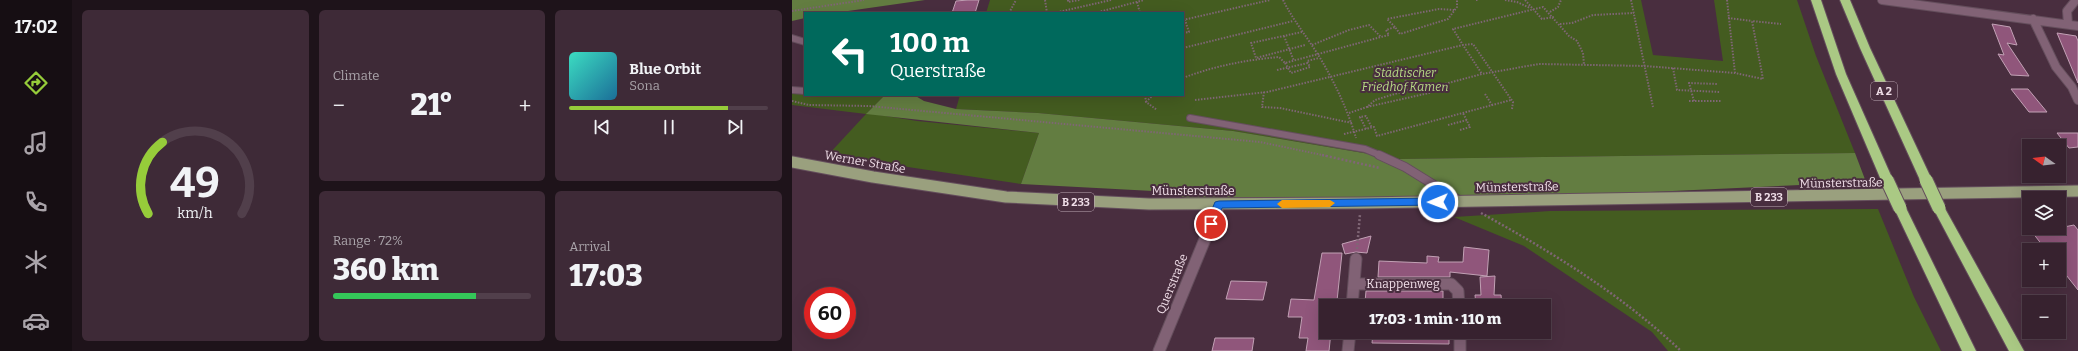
<!DOCTYPE html>
<meta charset="utf-8">
<style>
body{margin:0;font-family:Bitter,serif;background:#3e2a37;color:#f1f3f6;height:100vh;display:flex;flex-direction:column;font-size:15px;white-space:nowrap}
*{box-sizing:border-box;margin:0}
p{font-size:13px;color:#aaa4aa}
.icon{flex:none;width:22px;height:22px;fill:none;stroke:currentColor;stroke-width:2;stroke-linecap:round;stroke-linejoin:round}
.map{position:relative;flex:1;overflow:hidden}
.side{display:flex;flex-direction:column;gap:10px;padding:10px;background:#1e131a;width:720px}
.side>*{flex:none}
.top-card{position:absolute;left:12px;top:12px;width:380px;height:84px;border-radius:0px;box-shadow:0 4px 16px #0002,0 0 0 1px #513f4b;background:#00695c;color:#fff;overflow:hidden}
.needle{width:26px;rotate:284deg}
.controls{position:absolute;left:1230px;top:139px;display:grid;gap:8px}
.controls a{display:grid;place-items:center;width:44px;height:44px;border-radius:0px;background:#37222f;box-shadow:0 4px 16px #0002,0 0 0 1px #513f4b;font-size:20px}
.speed{position:absolute;left:12px;top:287px;display:flex;gap:8px;font-size:20px;font-weight:700;text-align:center}
.speed>*{display:grid;place-content:center;width:52px;height:52px;border-radius:50%;background:#37222f;box-shadow:0 4px 16px #0002,0 0 0 1px #513f4b;line-height:1}
.speed .limit{border:6px solid #d22;background:#fff;color:#111}
.pin{position:absolute;display:grid;place-items:center;width:34px;height:34px;color:#fff;margin:-17px;border:2px solid #fff;border-radius:50%;box-shadow:0 1px 4px #0007}
.me{position:absolute;width:44px;margin:-22px;rotate:269deg;stroke-linejoin:round;filter:drop-shadow(0 0 3px #0008)}
.turn{display:flex;align-items:center;gap:14px;height:84px;padding:0 20px;font-size:18px}
.turn .icon{width:52px;height:52px;stroke-width:2.5}
.turn b{display:block;font-size:28px;line-height:34px}
.big{font-size:30px;font-weight:800;line-height:1.1}
.side .tile{flex:1;display:flex;flex-direction:column;justify-content:center;gap:6px;min-width:0;padding:0 14px;border-radius:6px;background:#3e2a37}
.side .dial{align-items:center;gap:0}
.dial svg{height:104px;overflow:visible;fill:none;stroke:#513f4b;stroke-width:7;stroke-linecap:round;text-anchor:middle}
.dial text{fill:#f1f3f6;stroke:none}
.song{display:flex;align-items:center;gap:12px}
.cover{width:48px;height:48px;border-radius:6px;background:linear-gradient(135deg,hsl(170 70% 55%),hsl(200 70% 35%))}
.played{height:4px;border-radius:2px;background:linear-gradient(90deg,#96cc3a 80%,#513f4b 80%)}
.keys{display:flex;justify-content:space-around;direction:ltr}
.heat{display:flex;justify-content:space-between;align-items:center;font-size:22px;direction:ltr}
.charge{height:6px;border-radius:3px;background:linear-gradient(90deg,#34c759 72%,#513f4b 0)}
.side .tiles{flex:1;display:grid;gap:10px;grid-template-columns:repeat(3,1fr)}
.tile:first-child{grid-row:span 2}
.trip{position:absolute;left:527px;top:299px;width:232px;height:40px;border-radius:0px;background:#37222f;box-shadow:0 4px 16px #0002,0 0 0 1px #513f4b;font-weight:800;line-height:40px;text-align:center}
main{display:flex;flex:1;min-height:0}
.tab-bar{display:flex;flex-direction:column;width:72px;justify-content:space-around;align-items:center;background:#160e13;color:#aaa4aa}
.tab-bar .icon{width:28px;height:28px}
.tab-bar .active{color:#96cc3a}
.tab-bar b{font-size:18px;color:#f1f3f6}
.map>svg:first-child{display:block}
.green{fill:#445c20}
.forest{fill:#637d41}
.building{fill:#90567b;stroke:#c2a1b5}
.lines{fill:none;stroke-linecap:round;stroke-linejoin:round}
.lane-far1-casing{stroke:#644e5c;stroke-width:8}
.lane-casing{stroke:#644e5c;stroke-width:10}
.street-far1-casing{stroke:#644e5c;stroke-width:10}
.street-casing{stroke:#644e5c;stroke-width:13}
.primary-casing{stroke:#644e5c;stroke-width:13}
.highway-casing{stroke:#644e5c;stroke-width:2}
.path-far1{stroke:#7f6675;stroke-width:2;stroke-dasharray:1.5 1.5;stroke-linecap:butt}
.path{stroke:#7f6675;stroke-width:2.5;stroke-dasharray:2 2;stroke-linecap:butt}
.lane-far1{stroke:#816275;stroke-width:6}
.lane{stroke:#816275;stroke-width:8}
.street-far1{stroke:#816275;stroke-width:8}
.street{stroke:#816275;stroke-width:11}
.primary{stroke:#9aa07e;stroke-width:11}
.highway{fill:#aac984;fill-rule:evenodd}
.highway-bridge-casing{stroke:#644e5c;stroke-width:15;stroke-linecap:butt}
.highway-bridge{stroke:#aac984;stroke-width:13}
.route{fill:#1a73e8;stroke:#114b97}
.slow{fill:#f59e0b}
.labels{text-anchor:middle;stroke-width:4;stroke-linejoin:round;paint-order:stroke}
.shield{fill:#492e3f;stroke:#bea9b5;stroke-width:1}
.shield-label{font-size:11px;font-weight:bold;fill:#f0dee8}
.park-label{font-size:12px;font-style:italic;fill:#b6db84;stroke:#492e3f}
.street-label{font-size:12px;fill:#f0dee8;stroke:#492e3f}
</style>
<main>
<nav class="tab-bar">
<b>17:02</b>
<svg class="icon active" aria-label="directions" viewBox="0 0 24 24"><path d="M12 3l9 9-9 9-9-9zM9 14v-3h6M13 9l2 2-2 2"/></svg>
<svg class="icon" aria-label="music" viewBox="0 0 24 24"><path d="M9 18V5l10-2v13"/><circle cx="6" cy="18" r="3"/><circle cx="16" cy="16" r="3"/></svg>
<svg class="icon" aria-label="phone" viewBox="0 0 24 24"><path d="M5 4h4l2 5-3 2q2 4 5 5l2-3 5 2v4C11 20 4 13 5 4z"/></svg>
<svg class="icon" aria-label="climate" viewBox="0 0 24 24"><path d="M12 3v18M4 7l16 10M4 17L20 7"/></svg>
<svg class="icon" aria-label="car" viewBox="0 0 24 24"><path d="M5 17H2v-5l4-1 3-4h7l3 4 3 1v5h-3M9 17h6M6 11h13"/><circle cx="7" cy="17" r="2"/><circle cx="17" cy="17" r="2"/></svg>
</nav>
<section class="side">
<div class="tiles">
<div class="tile dial"><svg viewBox="0 0 100 80">
<path d="M14 69A42 42 0 1 1 86 69"/>
<path d="M14 69A42 42 0 0 1 25 14" stroke="#96cc3a"/>
<text x="50" y="56" font-size="32" font-weight="700">49</text>
<text x="50" y="72" font-size="11">km/h</text>
</svg></div>
<div class="tile"><p>Climate</p>
<div class="heat"><a>−</a><b class="big">21°</b><a>+</a></div>
</div>
<div class="tile">
<div class="song"><i class="cover"></i><div><b>Blue Orbit</b><p>Sona</p></div></div>
<div class="played"></div>
<div class="keys"><svg class="icon" aria-label="previous" viewBox="0 0 24 24"><path d="M18 5L8 12l10 7zM5 5v14"/></svg><svg class="icon" aria-label="pause" viewBox="0 0 24 24"><path d="M8 5v14M16 5v14"/></svg><svg class="icon" aria-label="next" viewBox="0 0 24 24"><path d="M6 5l10 7-10 7zM19 5v14"/></svg></div>
</div>
<div class="tile"><p>Range · 72%</p><b class="big">360 km</b><div class="charge"></div></div>
<div class="tile"><p>Arrival</p><b class="big">17:03</b></div>
</div>
</section>
<div class="map">
<svg width="1286" height="351" viewBox="0 0 1286 351">
<rect width="100%" height="100%" fill="#492e3f"/>
<path class="green" d="M198,0H849L861,55L931,61L922,0H1005L1024,56L1063,153L607,159L441,131L246,113L164,109L168,95H391V13H194Z
M0,94L93,95L75,113L125,121L247,133L229,184L36,155L74,114L0,105Z
M1086,209L1122,297L1149,351H876L860,332L732,246L662,217L758,211Z"/>
<path class="forest" d="M0,0H133L42,13H13V18L0,21Z
M93,95H122L132,101L164,109L246,113L441,131L607,159L1063,153L1074,182L752,197L419,203L361,191L229,184L247,133L74,114Z"/>
<path class="building" d="M176,0H187L183,13H160L164,1Z
M1200,24L1218,27L1225,45L1215,43L1237,76L1219,75L1206,54L1212,55Z
M1265,33L1284,36L1286,41V83Z
M1219,89H1236L1255,112H1237Z
M1265,133H1286V147L1277,148Z
M1282,225L1286,230V290L1267,266V250H1254L1237,228H1267Z
M579,236L575,253L564,252L553,254L550,244Z
M672,247L697,250L695,276L658,272V277H586L587,261L635,263V256L647,257L646,262H671Z
M530,253H550L545,301H534V332H539L537,351H514L516,338H507L510,317H496L499,299L522,300Z
M703,276L702,295H709L710,306H684L683,295H689L688,277Z
M439,281L475,282L471,300L434,299Z
M574,291H651V304L573,302Z
M581,332H657V344L580,343Z
M423,338H462L460,351H420Z"/>
<g class="lines">
<defs>
<path id="lane-far1" d="M0,38L13,42
M0,90L13,91
M398,118L573,149L590,156"/>
<path id="lane" d="M587,155L613,167L668,201"/>
<path id="street-far1" d="M1090,0L1286,26
M1241,19L1264,67L1280,87L1286,100
M1276,24L1275,11L1284,0"/>
<path id="street" d="M562,284H659L666,291L667,306
M560,306L564,259
M668,332V351
M367,351L427,205
M556,351L558,332"/>
<path id="primary" d="M0,162L81,177L214,197L357,204L569,203L1286,191"/>
<path id="highway" d="M1019,0H1029L1054,74L1101,180L1099,183H1091L1089,180L1044,74Z
M1048,0H1058L1078,48L1140,180L1138,183H1130L1128,180L1068,48Z
M1108,203L1112,205L1114,208L1184,351H1170L1102,208L1104,205Z
M1147,203L1151,205L1232,351H1217L1141,208L1143,205Z"/>
</defs>
<use href="#lane-far1" class="lane-far1-casing"/>
<use href="#lane" class="lane-casing"/>
<use href="#street-far1" class="street-far1-casing"/>
<use href="#street" class="street-casing"/>
<use href="#primary" class="primary-casing"/>
<use href="#highway" class="highway-casing"/>
<path class="path-far1" d="M253,0L255,13
M276,0V2L288,0
M491,0C499,16 509,29 519,44C537,70 555,107 564,138
M684,0H686
M713,0L725,2L738,8
M733,0L750,19L762,17
M839,0L861,107
M935,0L943,73
M345,2L348,13
M0,11L72,0
M758,12L766,7L769,0
M217,13L224,0
M262,13L319,0
M303,13L352,0
M936,18L960,21
M391,20L478,0
M768,24L780,23L801,15L842,13
M603,27L595,19L647,9L662,10
M510,32L459,43L464,58L513,45
M391,33L397,32L393,20
M492,36L502,61
M520,45L557,30L577,25L589,37L597,35L594,30L603,27L608,34L656,19L665,7V0
M391,48L501,21
M493,63L499,73L518,67L515,61L527,58
M881,68L885,90L928,92
M485,70L516,63
M610,75L619,89
M391,78C422,66 454,60 487,57L493,63L589,37
M472,92L470,107L488,108L560,123
M693,94L700,105
M353,95L354,102L365,110
M403,100L475,92L671,45L690,74
M0,101L17,105L77,106L468,142L535,156
M897,101H929
M902,101L897,83L926,84
M354,102L361,95
M575,107L637,93L644,86
M720,109L721,102L681,44L671,45L661,29L751,7L777,36L785,41L791,53L792,65
M557,113L575,107L583,100L619,89L645,86L690,74L747,64L853,66L943,73L971,79L960,21L989,24
M656,125L675,120
M574,129L568,117L574,116L580,128
M668,130L678,127L671,113
M552,134L582,127L585,136L719,100"/>
<path class="path" d="M530,155L588,168
M689,213C761,253 829,294 889,351
M565,249L568,214"/>
<use href="#lane-far1" class="lane-far1"/>
<use href="#lane" class="lane"/>
<use href="#street-far1" class="street-far1"/>
<use href="#street" class="street"/>
<use href="#primary" class="primary"/>
<use href="#highway" class="highway"/>
<defs>
<path id="highway-bridge" d="M1095,180L1108,208
M1134,180L1147,208"/>
</defs>
<use href="#highway-bridge" class="highway-bridge-casing"/>
<use href="#highway-bridge" class="highway-bridge"/>
</g>
<path class="route" d="M646,198L651,202L646,205L430,208L422,227L419,228L414,224L423,202L427,201Z"/>
<path class="slow" d="M490,200H538L543,203L538,207L490,208L485,204Z"/>
<g class="labels">
<g class="shield">
<rect x="1079" y="82" width="26" height="18" rx="3"/>
<rect x="959" y="188" width="36" height="18" rx="3"/>
<rect x="266" y="193" width="36" height="18" rx="3"/>
</g>
<g class="shield-label">
<text x="1092" y="95">A 2</text>
<text x="977" y="201">B 233</text>
<text x="284" y="206">B 233</text>
</g>
<g class="park-label">
<text x="613" y="77">Städtischer<tspan x="613" dy="14">Friedhof Kamen</tspan></text>
</g>
<g class="street-label">
<text transform="translate(73 162) rotate(10)" y="4">Werner Straße</text>
<text transform="translate(1049 183) rotate(-1)" y="4">Münsterstraße</text>
<text transform="translate(725 187) rotate(-1)" y="4">Münsterstraße</text>
<text x="401" y="195">Münsterstraße</text>
<text transform="translate(380 284) rotate(-68)" y="4">Querstraße</text>
<text x="611" y="288">Knappenweg</text>
</g>
</g>
</svg>
<div class="controls">
<a><svg class="needle" viewBox="-14 -14 28 28"><path d="M0-13l5 13h-10z" fill="#e53935"/><path d="M0 13l5-13h-10z" fill="#aaa4aa"/></svg></a>
<a><svg class="icon" aria-label="layers" viewBox="0 0 24 24"><path d="M12 4l9 5-9 5-9-5zM3 14l9 5 9-5"/></svg></a>
<a>+</a>
<a>−</a>
</div>
<div class="speed"><div class="limit">60</div></div>
<div class="pin" style="left:419px;top:224px;background:#d93025"><svg class="icon" aria-label="arrive" viewBox="0 0 24 24"><path d="M6 21V4h12l-3 4 3 4H6"/></svg></div>
<svg class="me" style="left:646px;top:202px" viewBox="-20 -20 40 40"><circle r="17" fill="#1a73e8" stroke="#fff" stroke-width="3"/><path d="M0-11L8 9 0 5-8 9z" fill="#fff"/></svg>
<div class="trip">17:03 · 1 min · 110 m</div>
<div class="top-card">
<div class="turn"><svg class="icon" aria-label="left" viewBox="0 0 24 24"><path d="M17 20v-9H6M10 6l-5 5 5 5"/></svg><div><b>100 m</b>Querstraße</div></div>
</div>
</div>
</main>
